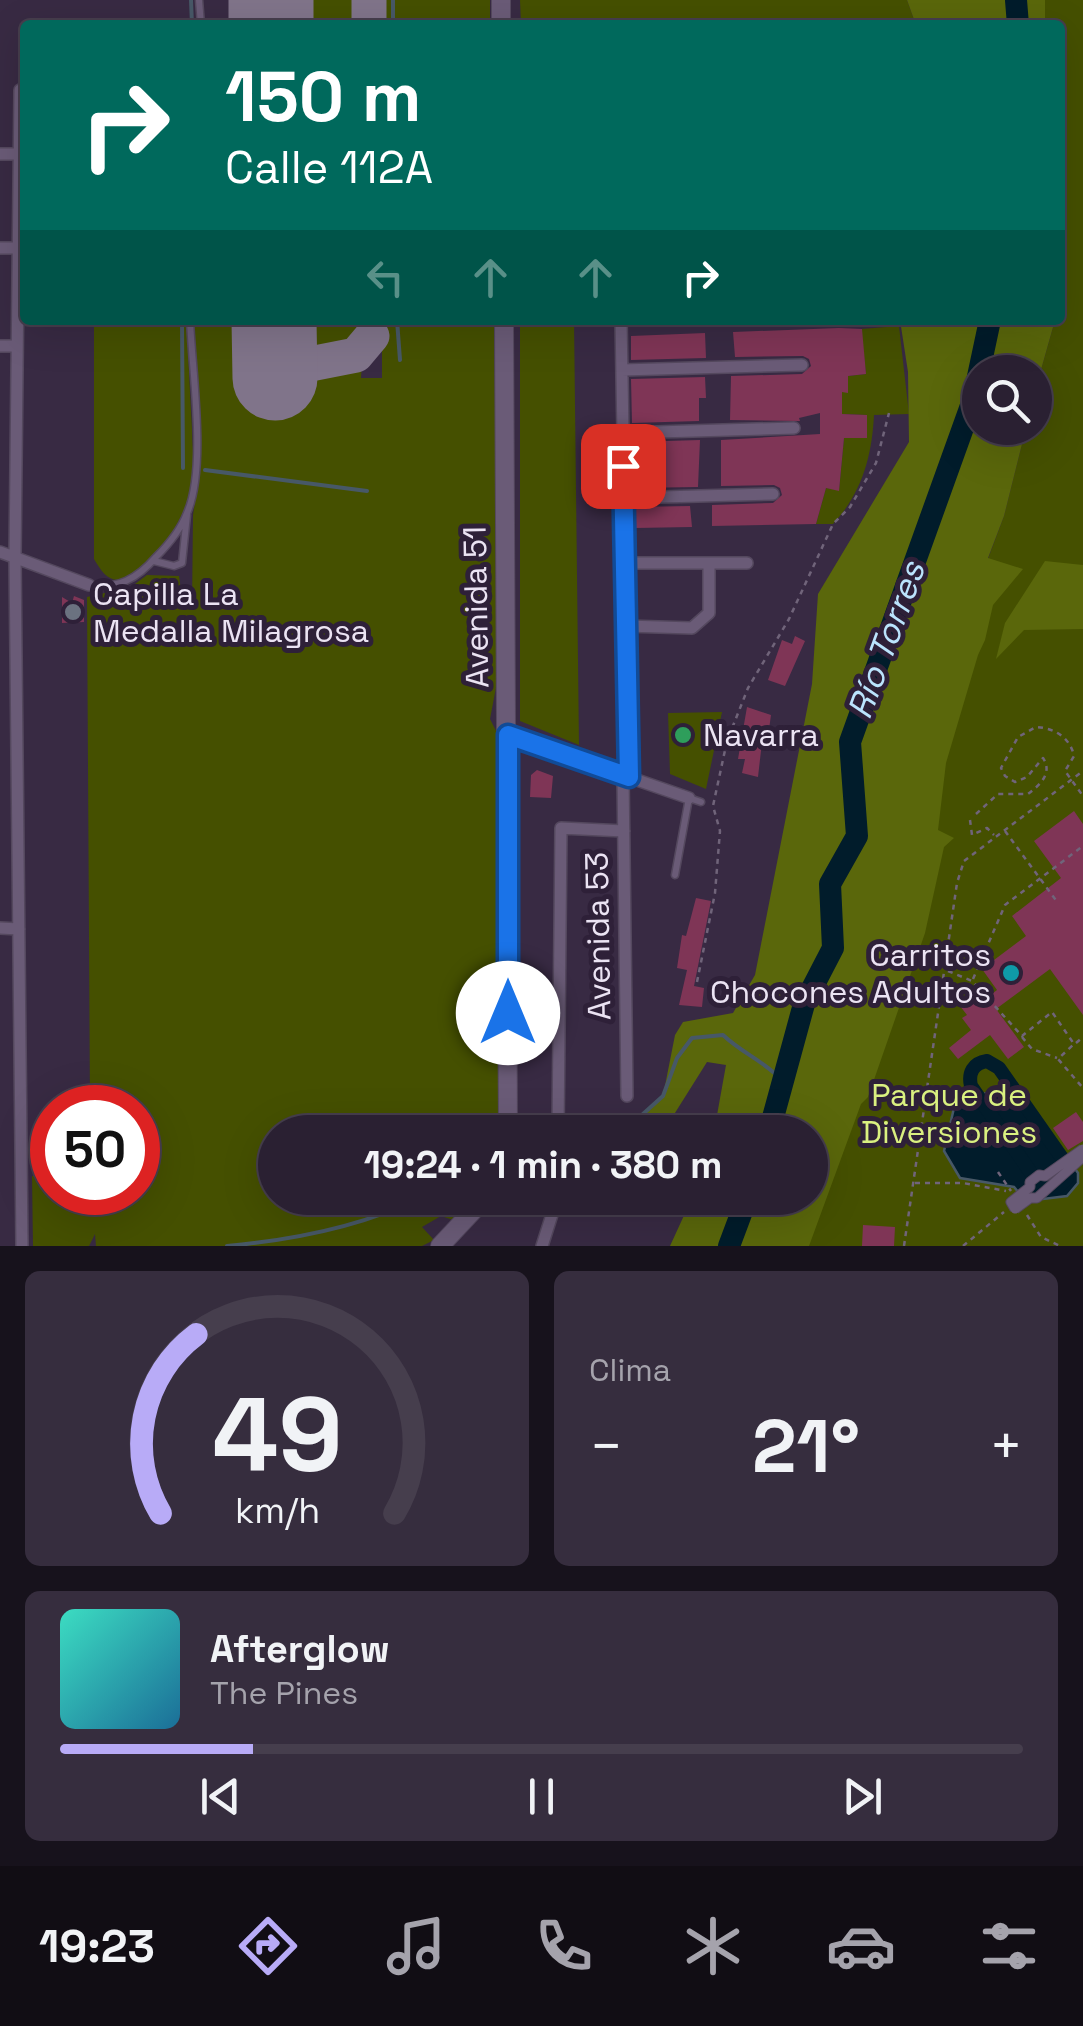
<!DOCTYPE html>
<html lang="es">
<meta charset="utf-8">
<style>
body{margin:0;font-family:"Space Grotesk",sans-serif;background:#362d3e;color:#f1f3f6;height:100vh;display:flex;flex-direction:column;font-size:38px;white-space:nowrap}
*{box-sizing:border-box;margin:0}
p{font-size:32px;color:#a5a3ac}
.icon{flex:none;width:55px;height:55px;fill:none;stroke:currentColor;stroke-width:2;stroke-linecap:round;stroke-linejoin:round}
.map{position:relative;height:1246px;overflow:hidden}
.details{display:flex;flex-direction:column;gap:25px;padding:25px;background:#17121c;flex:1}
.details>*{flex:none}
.guide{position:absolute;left:20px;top:20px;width:1045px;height:305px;border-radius:10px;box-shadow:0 10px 40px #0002,0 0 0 2px #463e4d;background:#00695c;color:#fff;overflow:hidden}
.tools{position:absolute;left:962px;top:355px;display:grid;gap:20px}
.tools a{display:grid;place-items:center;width:90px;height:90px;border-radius:50%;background:#2a2032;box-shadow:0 10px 40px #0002,0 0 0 2px #463e4d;font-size:50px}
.speed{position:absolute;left:30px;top:1085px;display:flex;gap:20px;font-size:50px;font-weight:700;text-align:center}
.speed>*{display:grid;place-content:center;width:130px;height:130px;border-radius:50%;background:#2a2032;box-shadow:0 10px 40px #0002,0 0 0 2px #463e4d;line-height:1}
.speed .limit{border:15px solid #d22;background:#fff;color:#111}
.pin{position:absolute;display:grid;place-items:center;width:85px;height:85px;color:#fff;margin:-42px;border-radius:20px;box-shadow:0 5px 15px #0006}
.me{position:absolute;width:110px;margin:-55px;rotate:0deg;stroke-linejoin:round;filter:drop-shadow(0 0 8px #0008)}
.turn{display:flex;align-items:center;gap:35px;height:210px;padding:0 40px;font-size:45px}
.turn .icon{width:130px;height:130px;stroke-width:2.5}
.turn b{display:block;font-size:70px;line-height:85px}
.lanes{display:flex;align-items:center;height:95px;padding:0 40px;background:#0003;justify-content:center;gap:50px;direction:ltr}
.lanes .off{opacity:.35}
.big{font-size:75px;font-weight:700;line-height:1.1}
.details .widget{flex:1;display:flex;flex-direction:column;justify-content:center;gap:15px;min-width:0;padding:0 35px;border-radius:15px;background:#362d3e}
.details .dial{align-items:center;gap:0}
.dial svg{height:260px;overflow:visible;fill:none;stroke:#463e4d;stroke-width:7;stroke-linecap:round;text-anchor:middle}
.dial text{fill:#f1f3f6;stroke:none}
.song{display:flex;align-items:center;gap:30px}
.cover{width:120px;height:120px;border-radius:15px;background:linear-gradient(135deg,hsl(170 70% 55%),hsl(200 70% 35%))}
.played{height:10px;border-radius:5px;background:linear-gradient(90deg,#b8abf7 20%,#463e4d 20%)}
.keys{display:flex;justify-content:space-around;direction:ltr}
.heat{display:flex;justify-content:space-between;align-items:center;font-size:55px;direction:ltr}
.details .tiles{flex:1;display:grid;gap:25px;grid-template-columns:1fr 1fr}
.widget:last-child{grid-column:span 2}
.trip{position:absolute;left:258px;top:1115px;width:570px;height:100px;border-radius:50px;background:#2a2032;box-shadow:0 10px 40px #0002,0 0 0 2px #463e4d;font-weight:700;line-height:100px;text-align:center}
.menu{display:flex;height:160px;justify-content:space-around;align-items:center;background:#110d14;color:#a5a3ac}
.menu .icon{width:70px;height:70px}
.menu .active{color:#b8abf7}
.menu b{font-size:45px;color:#f1f3f6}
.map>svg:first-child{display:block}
.green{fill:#455000}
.forest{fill:#5a670b}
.water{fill:#011c2b;stroke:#475867;stroke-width:2.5}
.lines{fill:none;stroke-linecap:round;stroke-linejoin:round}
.stream{stroke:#475867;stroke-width:4}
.canal{stroke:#011c2b;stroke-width:14}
.river{stroke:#011c2b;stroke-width:22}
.taxiway{stroke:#80748a;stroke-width:35}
.runway{stroke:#80748a;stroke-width:85}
.building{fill:#7f3556}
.service-casing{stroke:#54485e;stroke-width:9}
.minor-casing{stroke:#54485e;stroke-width:14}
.secondary-casing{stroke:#54485e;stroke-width:20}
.path{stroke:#70647a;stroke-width:2.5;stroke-dasharray:5 5;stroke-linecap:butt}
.service{stroke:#6a5b77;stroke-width:6}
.minor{stroke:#6a5b77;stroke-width:11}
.secondary{stroke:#6a5b77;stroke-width:18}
.pedestrian-bridge-casing{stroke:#54485e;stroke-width:11;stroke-linecap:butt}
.pedestrian-bridge{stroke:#6a5b77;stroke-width:9}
.route-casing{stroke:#114b97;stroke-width:25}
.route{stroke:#1a73e8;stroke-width:18}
.worship-dot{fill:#6b7280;stroke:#2e2038;stroke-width:4}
.leisure-dot{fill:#2e9e5b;stroke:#2e2038;stroke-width:4}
.culture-dot{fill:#0f9aa8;stroke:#2e2038;stroke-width:4}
.labels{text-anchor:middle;stroke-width:10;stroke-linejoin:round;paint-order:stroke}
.poi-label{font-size:32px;fill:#ebe3f3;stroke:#2e2038;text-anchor:start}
.street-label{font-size:32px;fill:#ebe3f3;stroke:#2e2038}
.park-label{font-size:32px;fill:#daf080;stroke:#2e2038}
.water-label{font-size:35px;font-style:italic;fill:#bbe4fd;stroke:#2e2038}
</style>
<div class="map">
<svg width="1083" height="1246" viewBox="0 0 1083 1246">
<rect width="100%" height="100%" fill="#382a43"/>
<path class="green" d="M297,0H358V25H297Z
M380,0H490V25H380Z
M520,0H907L916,25H521Z
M1045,0H1083V1246H769L810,1198V1132L970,607L1004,516L1026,428H1035V391L1055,320H1060V25H1045Z
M94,320H187C188,356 190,393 192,429C192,446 195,466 193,483C187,514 161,556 135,573C114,587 105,578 94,559Z
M193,320H245L246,384L290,383L362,363L361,378H382V320H494L498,677L490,719L498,735L502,1132H275V1198H472L456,1221L441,1216L422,1227L434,1240L422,1246H96L95,1234L89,1246H33L32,1176L52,1175V1192H138V1108L90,1107L87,597L131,587L147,575L179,576L183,605L192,606L193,515L200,469Z
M299,320H360L354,337L345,347L305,356L300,354Z
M520,320H574L579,745L520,721Z
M899,326L909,414L874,415C872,456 862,493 833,524H816L826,488L839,490L844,438L867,437V415L842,414V392H848V376L866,374L861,329Z
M722,712L706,789L670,774L668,713Z"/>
<path class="forest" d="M907,0H1045V25H916Z
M900,320H1055L1035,391V372H980V428H1026L1004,516L988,558L1023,569L993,605L985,640L978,655L946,763L938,830L954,838L944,847L925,933L868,1097L861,1104L809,1246H670L692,1198H810V1132H714L726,1065L707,1062L663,1132H623L663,1096L675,1035L683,1022L733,1013L755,975L812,684L818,594L909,442L908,372Z
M1045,561L1083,565V629L1024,630L996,659L1005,623Z"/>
<path class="water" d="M1014,1092L1024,1098L1078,1173V1183L1067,1196L1043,1199L1020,1194L1014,1187L960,1178L944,1151L957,1095Z"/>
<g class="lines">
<path class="stream" d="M191,0L192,25
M393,0V25
M182,320L183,468
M397,320L400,360
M205,470L367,491
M623,1132L663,1096L677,1058L692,1038L723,1035C743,1054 763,1060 783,1081
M227,1246C292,1240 361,1227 420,1198"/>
<path class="canal" d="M987,1061L999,1068L1067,1165V1178L1057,1188L1038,1183L971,1086C968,1073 973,1063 987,1061Z"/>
<path class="river" d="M1016,0L1018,25
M769,1132L804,1004L833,948L830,884L857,836L850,742L973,400L990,320
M729,1246L747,1198"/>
<path class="taxiway" d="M369,0V25
M274,335L282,353L300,366L356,355L372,336"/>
<path class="runway" d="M271,0V25
M274,320L275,378"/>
</g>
<path class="building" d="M839,328L862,329L866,374L848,376V393L842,392V414L867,415V438H844L839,491L826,488L816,524L712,526V505L773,503L782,495L780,488L774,485L721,486V440L820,434V413L799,418L800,421L730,420L731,376L802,374L811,366L809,359L803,356L735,357L733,332Z
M705,333L706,358L631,360V336Z
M705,377L706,398H699V421L632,423L631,379Z
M700,440L698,487L634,488L633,442Z
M690,506L692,527L635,528L634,507Z
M74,596L84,600V622L62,623V597L72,603Z
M795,636L805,641L785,686L768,680L782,640L792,644Z
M747,707L771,715L767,744L762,742L758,777L742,773L745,759H738Z
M537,770L553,776L551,798L530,797L531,775Z
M1074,811L1083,824V1015L1050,969L996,1009L1024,1047L1008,1059L990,1035L958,1059L949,1048L971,1030L962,1018L967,1015L960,1006L973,997L978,1005L997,990L982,969L1026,936L1012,916L1061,878L1034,841Z
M696,898L711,901L694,986L704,988L702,1007L679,1005L687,970L677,968L682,935L686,936Z
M1076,1112L1083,1122V1141L1068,1150L1053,1128Z
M863,1225L895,1227L894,1246H862Z"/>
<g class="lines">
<defs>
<path id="service" d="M199,0L201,25
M154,561L174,566L182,563L187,515
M89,585C118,589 137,579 156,557C168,545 181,529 187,513C207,468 192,371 190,320
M675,875L689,798L701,802"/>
<path id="minor" d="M20,90L15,558L22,1246
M0,154H20
M0,248H18
M621,320L629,777
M0,346H16
M622,370L802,365
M623,433L794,428
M624,498L773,494
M0,552L89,585
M625,563H747
M626,626L692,628L709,613V565
M507,735L689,798
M623,776L627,1096
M0,928L19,929
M558,1132L561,828L624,831
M542,1246L556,1202"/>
<path id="secondary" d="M501,0V25
M504,320L508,1132
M440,1246L485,1198"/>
</defs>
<use href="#service" class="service-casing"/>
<use href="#minor" class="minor-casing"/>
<use href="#secondary" class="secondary-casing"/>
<path class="path" d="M976,814L998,794H1028C1040,785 1053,773 1043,758L1027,777L1015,782L1005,776L1001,768L1018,737L1036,727C1054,728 1070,737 1074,756L1065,771L1083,796
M970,820L972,835L987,828L994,835
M1005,831L1058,903
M948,971L972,981L1022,1036L1052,1012L1074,1044L1058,1059L1083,1088
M973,979L1005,905L1083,846
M697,982L715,893L720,831L713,806L727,741L748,688L789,619L833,524L850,507L876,463L889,413
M1022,1037L1032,1049L1057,1058
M1076,1043L1083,1037
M998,1172L1011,1191
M915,1183H963L1006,1191
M1027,1215L1041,1237L1060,1246
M904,1246L957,883L964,861L1083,771
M963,1246L1004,1212"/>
<use href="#service" class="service"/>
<use href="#minor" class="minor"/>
<use href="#secondary" class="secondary"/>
<defs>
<path id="pedestrian-bridge" d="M1015,1209L1011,1202L1030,1187V1182L1039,1175L1045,1176L1083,1149
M1015,1209L1030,1198H1037L1083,1157"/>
</defs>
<use href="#pedestrian-bridge" class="pedestrian-bridge-casing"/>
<use href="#pedestrian-bridge" class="pedestrian-bridge"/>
</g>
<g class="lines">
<defs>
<path id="route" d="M508,1013V735L629,777L623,466"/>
</defs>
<use href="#route" class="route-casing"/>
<use href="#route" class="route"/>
</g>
<circle class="worship-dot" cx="73" cy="612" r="10"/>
<circle class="leisure-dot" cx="683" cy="735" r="10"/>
<circle class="culture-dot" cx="1011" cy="973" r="10"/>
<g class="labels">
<g class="poi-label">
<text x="93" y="605">Capilla La<tspan x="93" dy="37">Medalla Milagrosa</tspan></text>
<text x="703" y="746">Navarra</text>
<text x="991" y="966" text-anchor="end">Carritos<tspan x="991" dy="37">Chocones Adultos</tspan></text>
</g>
<g class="street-label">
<text transform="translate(476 607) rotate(-91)" y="11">Avenida 51</text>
<text transform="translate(598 936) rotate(-91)" y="11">Avenida 53</text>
</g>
<g class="park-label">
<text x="949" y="1106">Parque de<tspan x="949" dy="37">Diversiones</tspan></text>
</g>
<g class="water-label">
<text transform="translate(886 640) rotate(-70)" y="12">Río Torres</text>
</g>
</g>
</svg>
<div class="tools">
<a><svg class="icon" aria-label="search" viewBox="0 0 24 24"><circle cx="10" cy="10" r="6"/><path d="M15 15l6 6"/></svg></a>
</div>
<div class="speed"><div class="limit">50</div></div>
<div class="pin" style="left:623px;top:466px;background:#d93025"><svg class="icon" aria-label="arrive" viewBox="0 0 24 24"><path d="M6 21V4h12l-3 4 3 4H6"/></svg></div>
<svg class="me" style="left:508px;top:1013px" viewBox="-20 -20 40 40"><circle r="19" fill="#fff"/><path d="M0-13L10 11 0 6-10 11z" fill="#1a73e8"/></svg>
<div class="trip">19:24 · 1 min · 380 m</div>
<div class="guide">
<div class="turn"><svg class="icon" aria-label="right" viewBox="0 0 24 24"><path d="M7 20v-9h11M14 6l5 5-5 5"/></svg><div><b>150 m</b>Calle 112A</div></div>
<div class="lanes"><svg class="icon off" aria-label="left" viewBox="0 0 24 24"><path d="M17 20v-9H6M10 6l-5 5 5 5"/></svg><svg class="icon off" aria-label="ahead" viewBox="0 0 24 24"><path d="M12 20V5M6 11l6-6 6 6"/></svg><svg class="icon off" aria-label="ahead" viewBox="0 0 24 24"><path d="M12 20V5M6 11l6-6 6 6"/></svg><svg class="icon" aria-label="right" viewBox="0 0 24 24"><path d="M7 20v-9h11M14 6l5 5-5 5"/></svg></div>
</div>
</div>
<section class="details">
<div class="tiles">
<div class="widget dial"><svg viewBox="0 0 100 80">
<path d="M14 69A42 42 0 1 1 86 69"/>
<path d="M14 69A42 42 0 0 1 25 14" stroke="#b8abf7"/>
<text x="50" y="56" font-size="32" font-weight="700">49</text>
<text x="50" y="72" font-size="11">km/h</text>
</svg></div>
<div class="widget"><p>Clima</p>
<div class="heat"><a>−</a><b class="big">21°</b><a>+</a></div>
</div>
<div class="widget">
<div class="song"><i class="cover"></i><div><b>Afterglow</b><p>The Pines</p></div></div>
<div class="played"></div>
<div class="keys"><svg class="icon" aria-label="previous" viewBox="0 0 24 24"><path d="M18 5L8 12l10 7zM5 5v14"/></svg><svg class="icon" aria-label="pause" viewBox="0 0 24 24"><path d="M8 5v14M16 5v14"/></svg><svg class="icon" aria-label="next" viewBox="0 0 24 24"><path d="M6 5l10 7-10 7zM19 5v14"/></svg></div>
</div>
</div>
</section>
<nav class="menu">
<b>19:23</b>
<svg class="icon active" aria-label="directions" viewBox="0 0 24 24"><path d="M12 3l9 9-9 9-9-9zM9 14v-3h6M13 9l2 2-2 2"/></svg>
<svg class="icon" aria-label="music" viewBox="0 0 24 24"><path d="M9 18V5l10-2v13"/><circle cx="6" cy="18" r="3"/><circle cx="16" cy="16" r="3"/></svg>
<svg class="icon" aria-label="phone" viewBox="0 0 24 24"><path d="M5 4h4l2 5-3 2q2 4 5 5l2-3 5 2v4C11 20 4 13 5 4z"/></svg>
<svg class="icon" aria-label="climate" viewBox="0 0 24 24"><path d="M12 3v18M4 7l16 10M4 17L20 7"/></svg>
<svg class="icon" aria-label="car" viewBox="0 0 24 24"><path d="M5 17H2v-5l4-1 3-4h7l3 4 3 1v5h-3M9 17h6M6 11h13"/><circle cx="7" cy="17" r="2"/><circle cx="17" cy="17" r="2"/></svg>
<svg class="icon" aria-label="filters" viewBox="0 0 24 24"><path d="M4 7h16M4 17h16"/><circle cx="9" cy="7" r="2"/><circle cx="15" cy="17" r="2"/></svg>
</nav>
